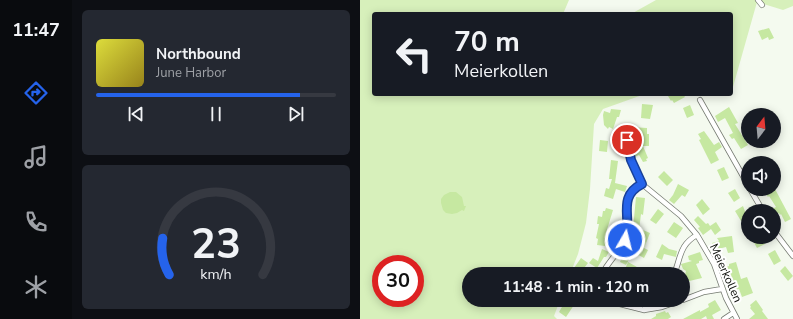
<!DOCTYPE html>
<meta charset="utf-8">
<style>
body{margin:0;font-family:"Nunito Sans",sans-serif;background:#242831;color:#f1f3f6;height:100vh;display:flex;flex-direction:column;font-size:15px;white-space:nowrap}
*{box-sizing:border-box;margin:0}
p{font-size:13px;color:#9ea1a6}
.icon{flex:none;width:22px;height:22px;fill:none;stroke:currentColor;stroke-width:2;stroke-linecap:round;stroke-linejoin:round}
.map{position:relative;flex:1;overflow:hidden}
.side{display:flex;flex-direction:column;gap:10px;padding:10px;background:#0d0f14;width:288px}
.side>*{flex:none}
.top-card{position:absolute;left:12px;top:12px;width:361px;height:84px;border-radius:4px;box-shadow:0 2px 10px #0003;background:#171b24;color:#f1f3f6;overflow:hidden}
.needle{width:26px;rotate:16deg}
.controls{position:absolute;left:381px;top:108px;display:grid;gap:8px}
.controls a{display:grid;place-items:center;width:40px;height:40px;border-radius:50%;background:#171b24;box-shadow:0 2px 10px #0003;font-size:20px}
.speed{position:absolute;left:12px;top:255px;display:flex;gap:8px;font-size:20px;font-weight:700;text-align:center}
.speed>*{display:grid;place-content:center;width:52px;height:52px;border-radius:50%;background:#171b24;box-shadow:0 2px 10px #0003;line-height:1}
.speed .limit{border:6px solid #d22;background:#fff;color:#111}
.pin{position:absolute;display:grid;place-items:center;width:34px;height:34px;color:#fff;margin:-17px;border:2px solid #fff;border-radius:50%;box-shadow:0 1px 4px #0007}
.me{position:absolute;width:44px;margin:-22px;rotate:8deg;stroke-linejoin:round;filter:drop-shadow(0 0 3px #0008)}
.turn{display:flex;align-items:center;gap:14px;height:84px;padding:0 16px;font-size:18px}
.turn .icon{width:52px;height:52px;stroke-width:2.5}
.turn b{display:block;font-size:28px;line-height:34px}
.side .card{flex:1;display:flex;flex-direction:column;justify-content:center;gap:6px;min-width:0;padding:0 14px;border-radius:6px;background:#242831}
.side .dial{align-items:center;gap:0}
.dial svg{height:104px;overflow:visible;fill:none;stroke:#363941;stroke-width:7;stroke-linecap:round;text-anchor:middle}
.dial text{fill:#f1f3f6;stroke:none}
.song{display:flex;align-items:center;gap:12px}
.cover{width:48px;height:48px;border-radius:6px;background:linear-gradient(135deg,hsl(60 70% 55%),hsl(50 70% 35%))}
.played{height:4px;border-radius:2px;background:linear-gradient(90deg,#2563eb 85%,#363941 85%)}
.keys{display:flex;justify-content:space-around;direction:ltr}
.trip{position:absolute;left:102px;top:267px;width:228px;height:40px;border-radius:20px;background:#171b24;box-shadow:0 2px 10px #0003;font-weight:700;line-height:40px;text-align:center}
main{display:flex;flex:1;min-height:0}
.tab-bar{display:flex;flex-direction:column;width:72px;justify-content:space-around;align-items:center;background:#090b0e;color:#9ea1a6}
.tab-bar .icon{width:28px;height:28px}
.tab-bar .active{color:#2563eb}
.tab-bar b{font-size:18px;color:#f1f3f6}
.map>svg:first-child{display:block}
.green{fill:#d7f0bb;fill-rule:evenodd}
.building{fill:#c6e8a1}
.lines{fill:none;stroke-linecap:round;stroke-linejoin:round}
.street-casing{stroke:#757a71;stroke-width:6}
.street{stroke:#fff;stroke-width:4.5}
.route-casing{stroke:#184099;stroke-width:10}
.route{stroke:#2563eb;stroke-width:7}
.labels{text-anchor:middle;stroke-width:4;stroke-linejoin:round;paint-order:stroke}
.street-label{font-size:12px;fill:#10120e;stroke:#fff}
</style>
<main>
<nav class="tab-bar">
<b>11:47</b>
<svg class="icon active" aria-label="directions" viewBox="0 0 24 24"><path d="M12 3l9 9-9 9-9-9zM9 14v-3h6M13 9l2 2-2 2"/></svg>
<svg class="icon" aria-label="music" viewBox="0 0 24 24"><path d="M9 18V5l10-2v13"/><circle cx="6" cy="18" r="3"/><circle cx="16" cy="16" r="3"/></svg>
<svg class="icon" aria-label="phone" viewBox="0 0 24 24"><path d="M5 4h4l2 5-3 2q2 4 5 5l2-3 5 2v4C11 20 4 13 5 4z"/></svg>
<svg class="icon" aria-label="climate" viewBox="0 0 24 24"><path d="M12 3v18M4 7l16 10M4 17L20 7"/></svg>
</nav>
<section class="side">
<div class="card">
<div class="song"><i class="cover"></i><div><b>Northbound</b><p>June Harbor</p></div></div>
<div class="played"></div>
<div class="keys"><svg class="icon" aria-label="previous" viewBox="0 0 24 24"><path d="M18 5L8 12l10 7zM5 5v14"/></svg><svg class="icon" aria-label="pause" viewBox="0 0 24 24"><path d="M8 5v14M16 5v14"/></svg><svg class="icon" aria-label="next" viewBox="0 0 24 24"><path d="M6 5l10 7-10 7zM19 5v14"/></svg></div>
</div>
<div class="card dial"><svg viewBox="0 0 100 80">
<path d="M14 69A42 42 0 1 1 86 69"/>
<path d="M14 69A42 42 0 0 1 9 41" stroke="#2563eb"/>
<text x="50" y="56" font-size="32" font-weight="700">23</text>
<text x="50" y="72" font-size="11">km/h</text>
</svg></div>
</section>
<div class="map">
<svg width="433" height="319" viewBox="0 0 433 319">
<rect width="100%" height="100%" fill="#f4faef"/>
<path class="green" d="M0,0H209L203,14H14V94H285L243,109L234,124L230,189L226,223L218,254L210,274H109V300H200L194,316L197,319H0ZM21,264H55V298H21Z
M296,0H433V6L423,10L397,2L371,94V14H271Z"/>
<path class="building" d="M409,28L414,38L409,40L408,37L402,40L398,31Z
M309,94H323L325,97L314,103L312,100L311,101L308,96H310Z
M282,104L293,105L290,119L281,118Z
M330,105L334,115L327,118L323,108Z
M369,107L378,123L375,124L388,145L381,149L374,138L372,139L369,135L373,133L365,118L358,122L355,116Z
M251,109L261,110L259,117H257L253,129L249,127L248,129L244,125L243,115L244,111L250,113Z
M271,127L287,128V134H289V146H283L288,158L286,159L287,161L283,162L279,155L274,157L273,149L279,147V135H271Z
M344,131L354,145L359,142L362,147L355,152L359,160L351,164L339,140L341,139L338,134Z
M240,140L248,141L247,152L239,151Z
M251,160L258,161L255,183L267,186L265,192L256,189L253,199L244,196L246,188L249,189L252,179H249Z
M364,167L369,178L362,181L357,170Z
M304,171L313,180L307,186L298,177Z
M318,184L329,190L325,197L322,195L314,204L309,200L313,195Z
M375,189L380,198L374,202L368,193Z
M406,189H415L431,219L425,222L421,214L420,215L419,213L415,215L414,211L412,209L416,207L409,196L408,197L405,193L408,191Z
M90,192H96L102,197L104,206H106L104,211L102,210L97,213L92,214L86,213L83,210L81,203V199L84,195Z
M276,197L285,198L283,215L281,214L279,230L273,229Z
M342,199L350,209L343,215L336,205Z
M383,206L387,217L381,221L375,211Z
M246,208L253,210L246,233L248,236L245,246L237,245L238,239L236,238L239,224H237L238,216L242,217L243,211H245Z
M298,209L304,214L296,224L290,220Z
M338,216L346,224L348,223L350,226L356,222L361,230L355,235L351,229L343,235L338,228L340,227L334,220Z
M314,222L323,228L316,238L307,232Z
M283,230L290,233L284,248L288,250L284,258L273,252L266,265L260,262L266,248L268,249L271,242L275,244Z
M372,236L374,252L368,253L366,247L354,250L352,243L359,241L357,238Z
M391,237H401L405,244L397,248Z
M302,244L309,249L317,251L316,257L304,254L302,260L296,257Z
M242,249L249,252L246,257H244L237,268L229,263L233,258L238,261Z
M415,250L421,261L414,265L408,254Z
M340,252L343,260L339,261V263L336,264L342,278L325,282L323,274L325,275L326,271L323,269L321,264L332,261L329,260L328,256Z
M221,258L228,263L221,272L214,268Z
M268,262L277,267L274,274H263Z
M376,262L381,279L387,277L393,293L382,297L379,289L370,292L367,286H369L366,274L363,275L361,269L369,266V264Z
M425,266L433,276L428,281L420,271Z
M206,300L214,305L206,317L199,312Z
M355,300L361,310L352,315L354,319H347L346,316L341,319H323L340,310V312L349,307L348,304Z
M396,300L403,310L402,311L408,319H389L395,314L390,308L391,307L390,305Z
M305,311L306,313L308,312L311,317L308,319H291L296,316V314Z"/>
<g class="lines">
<defs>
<path id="street" d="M398,0L402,5
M340,100L388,185
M266,134L271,160L282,184L321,216L337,235L354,264L366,298L377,319
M390,189L403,211
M414,231L433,256
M242,274C249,260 263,249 267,234C271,214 258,196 282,184
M314,274C321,258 319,245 337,235
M244,300L284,310L302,307L322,300
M323,300L344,292L362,289
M284,310L293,300
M364,319L373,313"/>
</defs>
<use href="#street" class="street-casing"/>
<use href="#street" class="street"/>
</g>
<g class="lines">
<defs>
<path id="route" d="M265,240C273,219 256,197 282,184L271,160L267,140"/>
</defs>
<use href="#route" class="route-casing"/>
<use href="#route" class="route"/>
</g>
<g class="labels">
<g class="street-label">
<text transform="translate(366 273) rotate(66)" y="4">Meierkollen</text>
</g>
</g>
</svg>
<div class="controls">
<a><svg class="needle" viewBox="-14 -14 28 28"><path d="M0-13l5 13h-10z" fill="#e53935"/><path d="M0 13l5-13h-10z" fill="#9ea1a6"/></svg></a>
<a><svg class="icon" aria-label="sound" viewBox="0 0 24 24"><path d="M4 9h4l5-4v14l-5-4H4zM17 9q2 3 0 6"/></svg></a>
<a><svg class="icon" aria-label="search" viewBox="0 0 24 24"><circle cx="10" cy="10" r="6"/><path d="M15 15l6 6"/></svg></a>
</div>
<div class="speed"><div class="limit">30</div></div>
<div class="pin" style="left:267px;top:140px;background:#d93025"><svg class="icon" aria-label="arrive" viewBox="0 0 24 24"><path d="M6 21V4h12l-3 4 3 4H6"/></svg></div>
<svg class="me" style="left:265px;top:240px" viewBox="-20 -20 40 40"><circle r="17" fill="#2563eb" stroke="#fff" stroke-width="3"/><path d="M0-11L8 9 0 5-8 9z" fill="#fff"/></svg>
<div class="trip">11:48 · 1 min · 120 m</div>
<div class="top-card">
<div class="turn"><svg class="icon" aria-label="left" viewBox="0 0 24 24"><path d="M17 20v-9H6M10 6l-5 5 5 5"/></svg><div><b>70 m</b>Meierkollen</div></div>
</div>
</div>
</main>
